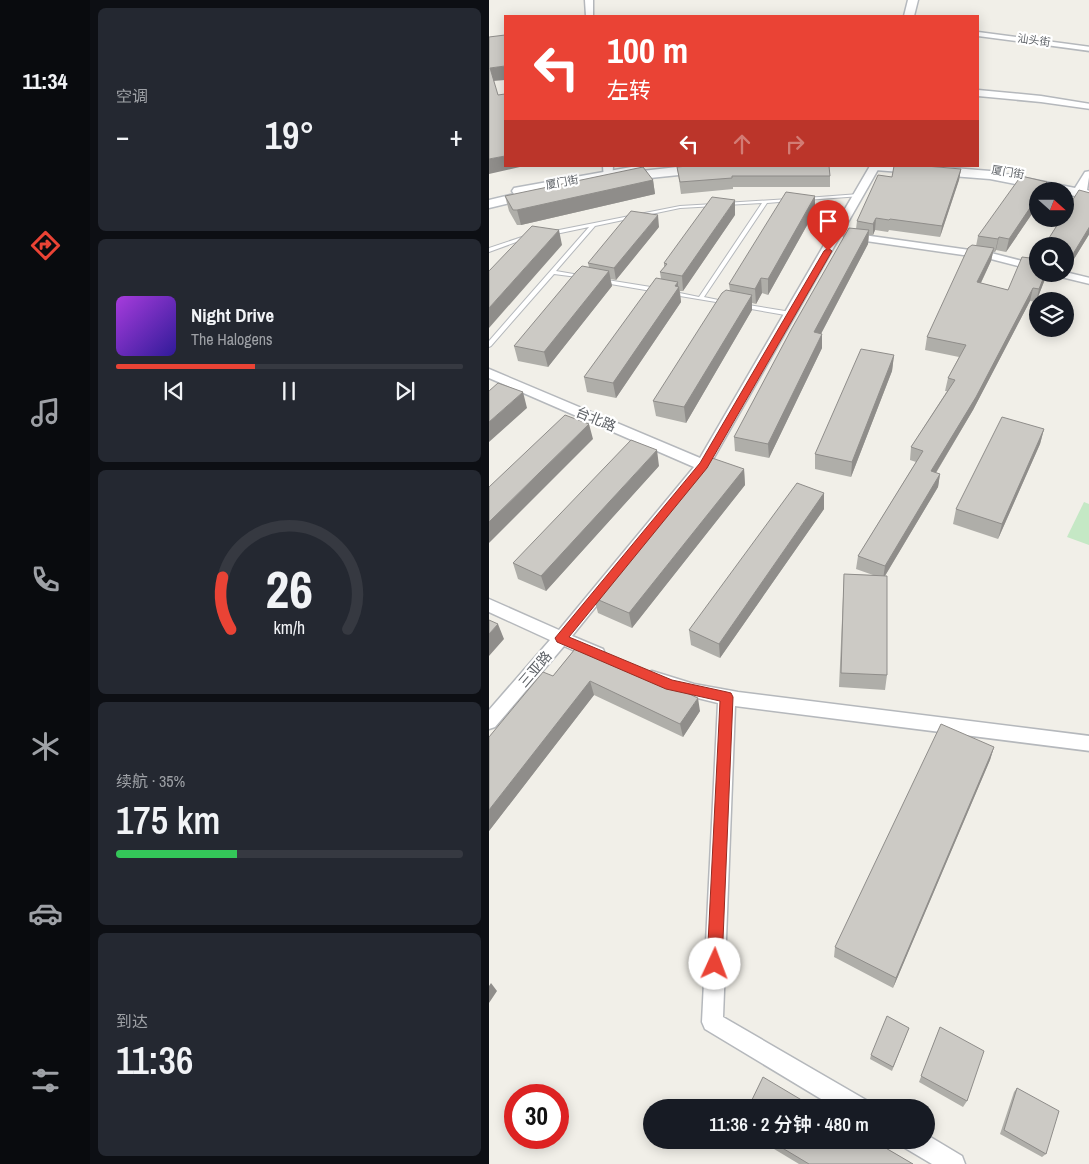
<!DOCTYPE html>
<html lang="zh">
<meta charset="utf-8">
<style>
body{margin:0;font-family:"Archivo Narrow","Noto Sans SC",sans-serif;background:#242831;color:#f1f3f6;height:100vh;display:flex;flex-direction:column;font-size:19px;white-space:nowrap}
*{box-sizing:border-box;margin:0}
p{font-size:16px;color:#9ea1a6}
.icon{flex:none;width:28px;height:28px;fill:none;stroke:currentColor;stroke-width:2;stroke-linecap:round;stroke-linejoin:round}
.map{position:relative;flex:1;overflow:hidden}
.sheet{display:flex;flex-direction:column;gap:8px;padding:8px;background:#0d0f14;width:399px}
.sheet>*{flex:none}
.top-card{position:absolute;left:15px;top:15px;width:475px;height:152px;border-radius:0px;box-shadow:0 2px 12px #0003;background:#ea4335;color:#fff;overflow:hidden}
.needle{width:32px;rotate:111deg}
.tools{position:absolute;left:540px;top:182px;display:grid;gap:10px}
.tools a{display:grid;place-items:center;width:45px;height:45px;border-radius:50%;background:#171b24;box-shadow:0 2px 12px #0003;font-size:25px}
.speed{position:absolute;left:15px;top:1084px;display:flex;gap:10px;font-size:25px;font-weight:700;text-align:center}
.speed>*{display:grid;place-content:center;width:65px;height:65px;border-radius:50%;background:#171b24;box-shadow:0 2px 12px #0003;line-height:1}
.speed .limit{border:8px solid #d22;background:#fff;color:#111}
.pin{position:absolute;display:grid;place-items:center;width:42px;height:42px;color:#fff;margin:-51px -21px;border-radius:50% 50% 50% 0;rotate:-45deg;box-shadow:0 0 5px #0007}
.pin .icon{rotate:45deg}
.me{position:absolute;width:55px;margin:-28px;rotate:2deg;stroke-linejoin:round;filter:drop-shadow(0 0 4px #0008)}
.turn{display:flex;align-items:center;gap:18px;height:105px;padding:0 20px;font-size:22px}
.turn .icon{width:65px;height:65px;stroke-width:2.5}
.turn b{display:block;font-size:35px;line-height:42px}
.lanes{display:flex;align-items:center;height:48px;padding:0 20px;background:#0003;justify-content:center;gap:25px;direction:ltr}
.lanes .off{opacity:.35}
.big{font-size:38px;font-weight:600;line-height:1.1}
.sheet .tile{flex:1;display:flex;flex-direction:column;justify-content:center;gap:8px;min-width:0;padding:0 18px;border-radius:8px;background:#242831}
.sheet .dial{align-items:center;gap:0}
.dial svg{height:130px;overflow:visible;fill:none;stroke:#363941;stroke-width:7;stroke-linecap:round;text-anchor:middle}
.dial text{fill:#f1f3f6;stroke:none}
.song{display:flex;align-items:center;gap:15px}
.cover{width:60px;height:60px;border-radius:8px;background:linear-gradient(135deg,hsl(280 70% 55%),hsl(250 70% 35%))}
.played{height:5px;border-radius:2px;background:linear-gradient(90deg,#ea4335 40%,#363941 40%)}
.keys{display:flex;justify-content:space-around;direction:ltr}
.heat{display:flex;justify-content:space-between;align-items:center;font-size:28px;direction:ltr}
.charge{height:8px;border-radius:4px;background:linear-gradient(90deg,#34c759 35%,#363941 0)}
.trip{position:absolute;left:154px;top:1099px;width:292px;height:50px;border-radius:25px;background:#171b24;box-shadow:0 2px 12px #0003;font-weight:600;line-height:50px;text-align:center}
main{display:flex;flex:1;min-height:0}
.menu{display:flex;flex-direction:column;width:90px;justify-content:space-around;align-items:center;background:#090b0e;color:#9ea1a6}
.menu .icon{width:35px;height:35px}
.menu .current{color:#ea4335}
.menu b{font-size:22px;color:#f1f3f6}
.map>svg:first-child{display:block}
.green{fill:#c5e8c5}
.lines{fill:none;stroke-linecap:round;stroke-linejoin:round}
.lane-casing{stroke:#b5b8bc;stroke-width:2}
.street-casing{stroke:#b5b8bc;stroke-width:3}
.secondary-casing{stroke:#b6babf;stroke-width:3}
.lane{fill:#fff;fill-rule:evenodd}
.street{fill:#fff;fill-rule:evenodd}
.secondary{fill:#fff;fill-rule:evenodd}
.wall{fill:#afaea9}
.shaded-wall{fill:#8f8d8a}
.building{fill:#cccac5;stroke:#8f8d8a}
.route{fill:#ea4335;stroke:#982c22}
.labels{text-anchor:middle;stroke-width:4.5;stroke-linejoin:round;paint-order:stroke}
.far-street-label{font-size:11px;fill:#5f6368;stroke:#fff}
.street-label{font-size:14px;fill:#5f6368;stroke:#fff}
</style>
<main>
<nav class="menu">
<b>11:34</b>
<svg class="icon current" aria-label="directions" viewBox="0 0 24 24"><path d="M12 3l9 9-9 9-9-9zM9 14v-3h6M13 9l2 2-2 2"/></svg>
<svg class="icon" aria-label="music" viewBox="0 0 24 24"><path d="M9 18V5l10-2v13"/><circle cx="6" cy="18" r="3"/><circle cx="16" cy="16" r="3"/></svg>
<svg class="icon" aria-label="phone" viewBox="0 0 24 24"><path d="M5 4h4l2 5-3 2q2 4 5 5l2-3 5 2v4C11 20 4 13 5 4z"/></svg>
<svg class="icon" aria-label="climate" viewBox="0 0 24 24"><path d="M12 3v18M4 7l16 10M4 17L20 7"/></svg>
<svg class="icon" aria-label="car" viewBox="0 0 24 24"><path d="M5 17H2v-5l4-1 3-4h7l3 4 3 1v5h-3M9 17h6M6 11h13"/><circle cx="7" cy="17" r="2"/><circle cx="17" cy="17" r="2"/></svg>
<svg class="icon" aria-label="filters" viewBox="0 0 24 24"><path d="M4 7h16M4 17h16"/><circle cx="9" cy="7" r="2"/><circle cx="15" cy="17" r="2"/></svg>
</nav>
<section class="sheet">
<div class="tile"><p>空调</p>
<div class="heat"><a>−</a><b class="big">19°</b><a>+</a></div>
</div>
<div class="tile">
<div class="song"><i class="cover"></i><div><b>Night Drive</b><p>The Halogens</p></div></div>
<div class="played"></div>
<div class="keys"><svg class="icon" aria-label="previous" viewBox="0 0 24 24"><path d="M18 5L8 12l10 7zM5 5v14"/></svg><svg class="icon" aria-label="pause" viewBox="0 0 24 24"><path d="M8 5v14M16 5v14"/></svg><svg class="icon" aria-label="next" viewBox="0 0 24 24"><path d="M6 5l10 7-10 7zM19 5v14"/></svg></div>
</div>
<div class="tile dial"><svg viewBox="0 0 100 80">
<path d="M14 69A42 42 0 1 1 86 69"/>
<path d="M14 69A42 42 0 0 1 9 37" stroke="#ea4335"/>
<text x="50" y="56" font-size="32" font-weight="700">26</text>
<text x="50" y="72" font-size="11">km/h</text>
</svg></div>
<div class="tile"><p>续航 · 35%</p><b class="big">175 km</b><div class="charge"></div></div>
<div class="tile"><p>到达</p><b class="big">11:36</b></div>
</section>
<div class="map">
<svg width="601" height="1164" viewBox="0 0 601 1164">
<rect width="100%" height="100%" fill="#f1efe8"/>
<path class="green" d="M595,502L600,504V545L578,537Z"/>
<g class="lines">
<defs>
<path id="lane" d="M370,194H372V196L317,200L315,199L317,198Z
M300,199H302V201L278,203L215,297L239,302V304L179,294V292L181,291L210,297L273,203L237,205H235V203Z
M225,204L227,205V206L191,208L106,226L67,271L96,276V278L65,274L2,346L0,347V341L100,227L62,235L59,233L60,232L191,206Z
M36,236L41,237L0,252V248Z
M112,279L168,288L171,290L168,292L110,282L109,281Z
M253,304L302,312L305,314L302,316L251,307L250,306Z"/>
<path id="street" d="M96,0H104V16H97Z
M489,32L601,47V51L489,36Z
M489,90L552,96L601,104V109L552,102L489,96Z
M114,166H124L123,182L120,183L115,180Z
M381,166H391L219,468L83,636L114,649L116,654L114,659L108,661L75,646L6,727L0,729V710L61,640L0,612V599L70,630L205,467L0,378V369L211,458Z
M360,233L502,253L549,265V271L502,259L356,238L355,236Z
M576,272L601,278V284L568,276L567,274H576Z
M163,671L205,684L249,692L601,736V751L246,706L234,1017L377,1100L380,1108H347L216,1029L213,1022L229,703L184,692L157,683L155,678L157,673Z
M438,1135L473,1156L476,1164H443L416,1148L413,1140H438Z"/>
<path id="secondary" d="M419,0H429L425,16H415Z
M148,166L152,167L153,171L197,166H244L238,170L132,181L126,178L52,191L53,193L51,196L0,208V200L25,194L23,191L25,188Z
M380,166H440L501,171L586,188L596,172L601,171L598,190L601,191V199L576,194V191H562L501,179L386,170Z"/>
</defs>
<use href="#lane" class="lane-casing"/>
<use href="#street" class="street-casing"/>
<use href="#secondary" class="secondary-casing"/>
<use href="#lane" class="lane"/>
<use href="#street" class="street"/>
<use href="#secondary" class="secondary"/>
</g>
<path class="wall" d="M188,167L341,176V187H244V189L192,194Z
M472,169L470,180L451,237L400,230L399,232L386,230L384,235H380L379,244L332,334H333V348L280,458L246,451L245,437L367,229L368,221L403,177Z
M164,180L166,194L32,225H28L20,211L16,196Z
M558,182L556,191H549V205L517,252L507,250L506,252H504L502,261L492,283L519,290L558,274L547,302L541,301L484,410L447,473L451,474L449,487L396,576L398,675L396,690L350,687L355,574L384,575L367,569L369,556L427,462L421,460L422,447L458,391H456L459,378L470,357L436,350L438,337L487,246L489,236Z
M601,193V233L580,267L576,266V246Z
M326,196V211L279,295L273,293L267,304L263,303V310L197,423L167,416L164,401L241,291L240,284Z
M246,215L194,291H191L192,302L127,398L98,392L95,377L172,279L171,272L175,267V263Z
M170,227L127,280L121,279L123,286L59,367L29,361L25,346L100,267L99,263Z
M405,355L403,371L362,477L326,469V454Z
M555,429L551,444L509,539L464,524L467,509Z
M170,466L57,591L29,579L24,563Z
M255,469L256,485L143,628L109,613L105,598Z
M335,493V509L231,658L202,645L200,630Z
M90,644L211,711L194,737L105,695L0,831V737L64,676Z
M505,747L501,760L404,988L345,957L346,947Z
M451,1027L478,1101L474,1107L430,1082Z
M420,1028L403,1071L381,1059L382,1055Z
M528,1088L557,1154L553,1157L511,1134L525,1092Z
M270,1140H383L424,1164H310Z"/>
<path class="shaded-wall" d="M16,66V80L4,81L1,68Z
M16,156V166H35L0,174V159Z
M472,169L470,180L451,237L453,226Z
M164,180L166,194L32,225L28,210Z
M558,182L556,191H552Z
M326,196V211L279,295V279Z
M549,196V205L517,252L520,239Z
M246,200V215L194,291L193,276Z
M169,215L170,227L127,280L125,268Z
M387,218L386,230L384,235V224Z
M601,226V233L580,267L584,254Z
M70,230L73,245L0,328V308Z
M380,230L379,244L325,347V332Z
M510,237L507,250L506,252L509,239Z
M505,248L502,261L486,295L488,282Z
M120,271L123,286L59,367L55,352Z
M556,274H558L547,302L550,289Z
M272,278L273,293L267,304L266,289Z
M189,282V288L190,287L192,302L127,398L124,383Z
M544,288L541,301L484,410L440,484L442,471Z
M263,295V310L197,423L195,407Z
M333,334V348L280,458L279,444Z
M405,355L403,371L362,477L363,462Z
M34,392L38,408L0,442V422Z
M100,424L104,439L0,543V522Z
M555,429L551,444L509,539L513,524Z
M168,450L170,466L57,591L52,576Z
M255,469L256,485L143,628L140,613Z
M451,474L449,487L394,579L396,566Z
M335,493V509L231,658L230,644Z
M9,624L15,639L0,656V634Z
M101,681L105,695L0,831V810Z
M209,698L211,711L194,737L191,724Z
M505,747L501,760L404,988L407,978Z
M2,983L8,991L0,1003V986Z"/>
<path class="building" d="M16,35V66L1,68L9,95L16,94V156L0,159V37Z
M199,166H340L341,176H243V178L191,182L188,167Z
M405,166H437L472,169L453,226L401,219L400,220L387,218L384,224L368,221L389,175L403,177Z
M154,167L164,180L28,210H24L16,196Z
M532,176L558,182L552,191H549V196L520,239L510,237L509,239L489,236Z
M590,190L601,193V226L584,254L576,252V246H555L572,219H576V212Z
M297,192L326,196L279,279L272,278L266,289L240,284Z
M223,197L246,200L193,276L171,272L178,264L175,263Z
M142,211L169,215L125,268L99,263Z
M43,226L70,230L0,308V271Z
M360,228L380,230L325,332L333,334L279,444L245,437L303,328Z
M483,245L505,248L488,282L519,290L533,257L549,259V274H556L550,289L544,288L487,397L442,471L451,474L396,566L369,556L434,451L422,447L466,380L459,378L477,345L438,337L479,248Z
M93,266L120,271L55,352L25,346L87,272Z
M167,278L189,282L186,286L190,287L124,383L95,377Z
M237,290L263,295L195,407L164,401L233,293Z
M372,349L405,355L363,462L326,454Z
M9,383L34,392L0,422V391Z
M76,415L100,424L0,522V487Z
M513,417L555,429L513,524L467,509Z
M142,440L168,450L52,576L24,563Z
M223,458L255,469L140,613L105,598Z
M308,483L335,493L230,644L200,630Z
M355,574L398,576V675L352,673Z
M0,620L9,624L0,634Z
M90,644L209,698L191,724L101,681L0,810V737L54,672L64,676Z
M452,724L505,747L407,978L346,947Z
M398,1016L420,1028L404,1067L382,1055Z
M451,1027L495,1051L478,1101L432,1076Z
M274,1077L326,1108H259Z
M528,1088L570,1111L557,1154L515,1130Z
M280,1140H383L424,1164H320Z"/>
<path class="route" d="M339,248L343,251L218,468L80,637L183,680L238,692L242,693L244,697L233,964L231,970L226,972L220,970L218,964L231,701L177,689L68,642L66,638L211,463L335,251Z"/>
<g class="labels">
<g class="far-street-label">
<text transform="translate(545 40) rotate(8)" y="4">汕头街</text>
<text transform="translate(519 172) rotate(9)" y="4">厦门街</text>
<text transform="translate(73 182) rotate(-11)" y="4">厦门街</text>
</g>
<g class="street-label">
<text transform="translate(107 419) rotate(23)" y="5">台北路</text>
<text transform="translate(46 669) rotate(-49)" y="5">三亚路</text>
</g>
</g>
</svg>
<div class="tools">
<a><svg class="needle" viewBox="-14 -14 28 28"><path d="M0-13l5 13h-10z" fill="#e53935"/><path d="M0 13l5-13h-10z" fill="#9ea1a6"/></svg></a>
<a><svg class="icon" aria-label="search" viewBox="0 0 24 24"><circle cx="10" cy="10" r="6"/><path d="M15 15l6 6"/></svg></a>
<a><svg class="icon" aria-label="layers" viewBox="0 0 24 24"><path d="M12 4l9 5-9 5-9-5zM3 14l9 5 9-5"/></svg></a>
</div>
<div class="speed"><div class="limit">30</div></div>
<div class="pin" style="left:339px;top:251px;background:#d93025"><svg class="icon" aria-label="arrive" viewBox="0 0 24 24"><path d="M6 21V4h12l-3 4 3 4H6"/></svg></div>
<svg class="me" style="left:226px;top:964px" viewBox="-20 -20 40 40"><circle r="19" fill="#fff"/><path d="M0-13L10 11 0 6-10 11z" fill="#ea4335"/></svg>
<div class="trip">11:36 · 2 分钟 · 480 m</div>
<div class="top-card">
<div class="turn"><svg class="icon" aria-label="left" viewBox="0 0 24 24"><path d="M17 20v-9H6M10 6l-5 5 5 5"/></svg><div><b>100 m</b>左转</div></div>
<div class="lanes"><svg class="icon" aria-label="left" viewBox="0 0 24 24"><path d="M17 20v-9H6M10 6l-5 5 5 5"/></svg><svg class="icon off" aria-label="ahead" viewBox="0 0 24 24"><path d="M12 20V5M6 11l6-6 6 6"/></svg><svg class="icon off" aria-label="right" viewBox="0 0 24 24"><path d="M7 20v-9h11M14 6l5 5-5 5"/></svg></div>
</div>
</div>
</main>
